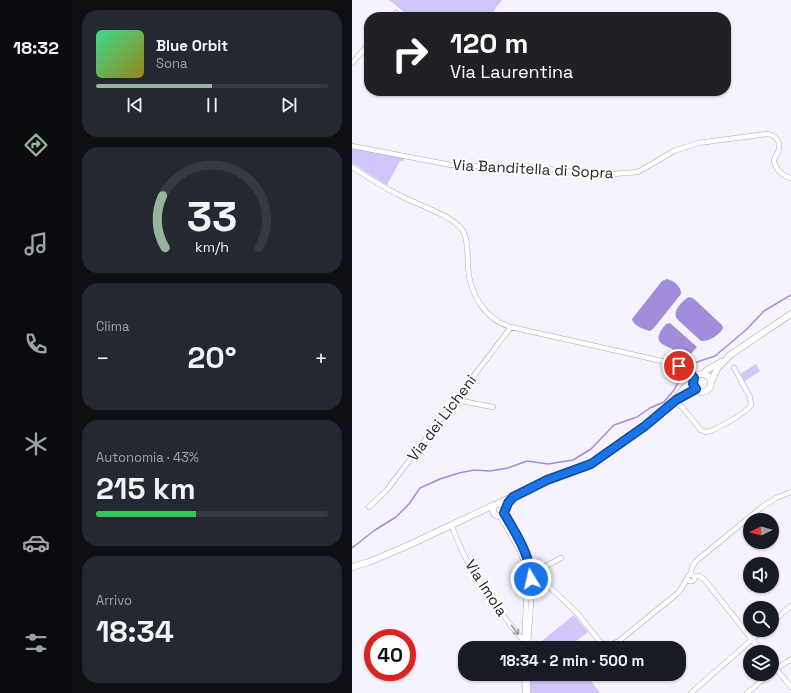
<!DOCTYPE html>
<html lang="it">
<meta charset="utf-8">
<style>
body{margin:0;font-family:"Space Grotesk",sans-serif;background:#242831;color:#f1f3f6;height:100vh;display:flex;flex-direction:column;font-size:15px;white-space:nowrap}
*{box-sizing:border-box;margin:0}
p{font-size:13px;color:#9ea1a6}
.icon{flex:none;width:22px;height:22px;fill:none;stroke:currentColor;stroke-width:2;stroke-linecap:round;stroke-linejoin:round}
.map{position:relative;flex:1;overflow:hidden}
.panel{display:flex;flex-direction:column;gap:10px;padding:10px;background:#0d0f14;width:280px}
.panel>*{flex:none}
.guide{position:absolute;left:12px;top:12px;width:367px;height:84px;border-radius:16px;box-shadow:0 1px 3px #0004;background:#202124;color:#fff;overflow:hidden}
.needle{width:26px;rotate:264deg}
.fabs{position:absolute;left:391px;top:513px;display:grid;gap:8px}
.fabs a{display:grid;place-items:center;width:36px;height:36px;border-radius:50%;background:#171b24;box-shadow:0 1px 3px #0004;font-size:20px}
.speed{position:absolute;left:12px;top:629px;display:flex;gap:8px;font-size:20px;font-weight:700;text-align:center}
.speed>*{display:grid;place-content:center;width:52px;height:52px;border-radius:50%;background:#171b24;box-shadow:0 1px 3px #0004;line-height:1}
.speed .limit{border:6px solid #d22;background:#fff;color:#111}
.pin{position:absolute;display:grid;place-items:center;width:34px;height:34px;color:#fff;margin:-17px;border:2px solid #fff;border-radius:50%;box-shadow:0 1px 4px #0007}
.me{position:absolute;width:44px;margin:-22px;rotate:351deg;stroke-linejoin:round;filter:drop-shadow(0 0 3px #0008)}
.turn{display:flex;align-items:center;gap:14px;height:84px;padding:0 20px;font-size:18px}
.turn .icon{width:52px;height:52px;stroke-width:2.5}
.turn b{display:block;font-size:28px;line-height:34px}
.big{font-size:30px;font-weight:600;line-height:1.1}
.panel .widget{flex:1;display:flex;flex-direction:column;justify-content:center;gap:6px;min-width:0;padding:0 14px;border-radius:16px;background:#242831}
.panel .dial{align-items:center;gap:0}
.dial svg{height:104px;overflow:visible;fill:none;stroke:#363941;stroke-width:7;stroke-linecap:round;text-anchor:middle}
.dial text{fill:#f1f3f6;stroke:none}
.song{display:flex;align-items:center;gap:12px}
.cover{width:48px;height:48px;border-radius:6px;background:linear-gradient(135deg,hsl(150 70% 55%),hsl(50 70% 35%))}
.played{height:4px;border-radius:2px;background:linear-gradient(90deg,#96b49c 50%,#363941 50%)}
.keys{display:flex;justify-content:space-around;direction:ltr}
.heat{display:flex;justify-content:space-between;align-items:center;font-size:22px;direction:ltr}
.charge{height:6px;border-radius:3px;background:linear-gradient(90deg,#34c759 43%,#363941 0)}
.trip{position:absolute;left:106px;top:641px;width:228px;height:40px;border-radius:16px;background:#171b24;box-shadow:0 1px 3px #0004;font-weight:600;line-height:40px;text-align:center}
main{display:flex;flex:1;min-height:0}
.tab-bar{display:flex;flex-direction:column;width:72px;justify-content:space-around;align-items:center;background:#090b0e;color:#9ea1a6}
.tab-bar .icon{width:28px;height:28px}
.tab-bar .current{color:#96b49c}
.tab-bar b{font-size:18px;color:#f1f3f6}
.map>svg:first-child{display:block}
.green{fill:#d1c5f9}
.water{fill:#a28dda}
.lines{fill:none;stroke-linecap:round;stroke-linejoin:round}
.stream{stroke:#a28dda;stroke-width:1.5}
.minor-casing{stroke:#a8a6b0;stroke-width:5.5}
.major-casing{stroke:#a8a6b0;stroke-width:7}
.minor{stroke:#fff;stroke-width:4.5}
.major{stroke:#fff;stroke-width:6}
.oneway{stroke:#9c9c9d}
.route-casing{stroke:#114b97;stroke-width:10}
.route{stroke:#1a73e8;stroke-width:7}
.labels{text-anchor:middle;stroke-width:4;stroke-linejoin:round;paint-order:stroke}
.street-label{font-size:15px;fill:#232226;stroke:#fff}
</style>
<main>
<nav class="tab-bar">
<b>18:32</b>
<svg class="icon current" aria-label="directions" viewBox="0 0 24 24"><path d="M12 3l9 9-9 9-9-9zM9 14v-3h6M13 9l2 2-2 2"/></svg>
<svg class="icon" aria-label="music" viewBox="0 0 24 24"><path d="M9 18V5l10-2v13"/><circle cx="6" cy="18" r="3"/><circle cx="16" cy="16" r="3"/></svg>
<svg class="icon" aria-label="phone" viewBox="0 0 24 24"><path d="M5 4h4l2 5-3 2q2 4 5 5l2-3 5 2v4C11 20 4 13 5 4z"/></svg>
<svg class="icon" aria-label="climate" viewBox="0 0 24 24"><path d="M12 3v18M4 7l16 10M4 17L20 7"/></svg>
<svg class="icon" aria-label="car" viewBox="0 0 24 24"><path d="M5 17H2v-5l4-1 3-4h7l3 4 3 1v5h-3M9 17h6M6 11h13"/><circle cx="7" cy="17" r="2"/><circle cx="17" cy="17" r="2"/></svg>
<svg class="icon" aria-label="filters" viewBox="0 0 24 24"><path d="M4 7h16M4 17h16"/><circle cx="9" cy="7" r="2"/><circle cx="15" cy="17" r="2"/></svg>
</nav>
<section class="panel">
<div class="widget">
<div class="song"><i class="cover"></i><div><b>Blue Orbit</b><p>Sona</p></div></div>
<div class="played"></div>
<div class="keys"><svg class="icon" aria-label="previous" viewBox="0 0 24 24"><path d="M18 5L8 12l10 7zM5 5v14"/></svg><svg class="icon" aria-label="pause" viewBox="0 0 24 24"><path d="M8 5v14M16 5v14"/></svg><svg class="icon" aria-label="next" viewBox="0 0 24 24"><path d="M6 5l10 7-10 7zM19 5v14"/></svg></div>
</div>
<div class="widget dial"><svg viewBox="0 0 100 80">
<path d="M14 69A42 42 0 1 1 86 69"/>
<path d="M14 69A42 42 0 0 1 12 29" stroke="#96b49c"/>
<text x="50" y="56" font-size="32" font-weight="700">33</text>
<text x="50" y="72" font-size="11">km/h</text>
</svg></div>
<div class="widget"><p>Clima</p>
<div class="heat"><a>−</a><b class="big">20°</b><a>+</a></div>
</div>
<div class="widget"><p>Autonomia · 43%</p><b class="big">215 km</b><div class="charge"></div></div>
<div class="widget"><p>Arrivo</p><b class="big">18:34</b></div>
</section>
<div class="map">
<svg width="439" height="693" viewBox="0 0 439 693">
<rect width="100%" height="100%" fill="#f6f3ff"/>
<path class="green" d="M37,0H150L137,17H58Z
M0,148L52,158L51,161H48L35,185L0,163Z
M404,364L408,371L393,381L388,374Z
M222,615L236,632L215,648H181Z
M178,674H234L248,693H179Z"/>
<path class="water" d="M315,279C321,280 330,287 329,294L302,328L298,331C292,330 281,325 280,319L310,281Z
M337,297L341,298L370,325L371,328C368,335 356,342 349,341L325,319C320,311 330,301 337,297Z
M318,323L345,347L338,355L332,356C319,344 294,347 314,324Z"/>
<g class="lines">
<path class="stream" d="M335,369L345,362L363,356L395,329L412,311L439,295
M0,548L23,530L44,517L57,504L68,488L88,479L107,473L122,470L138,471L156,468L175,461L196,464L221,460L239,449L262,425L285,417L298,408L312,402L322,390L332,372"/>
<defs>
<path id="minor" d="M41,17L44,13
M0,63L17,44
M0,146L99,165L210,170L232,174L248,175L286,172L322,151L346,143L415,134C424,135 430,142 426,152C425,155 422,157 422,161C423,169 432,177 439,178
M0,167C16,177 31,187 47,195C63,204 103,216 111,231C117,242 115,255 116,267C118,294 132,319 159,327L319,363L337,372L342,378
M104,400L141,407
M324,400L349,430L354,432C363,431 395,412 399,405L398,397L382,368
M17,507L34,491L159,327
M151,513C160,528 171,543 176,560C183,582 177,622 176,646
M148,516L168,551L174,567L175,581L172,648
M99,525L112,555L124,576L159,626L176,646
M339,574L340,567L344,561L410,507L424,498L439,492
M335.5 578a3.5 3.5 0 1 1 7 0a3.5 3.5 0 1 1-7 0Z
M185,575L190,568L209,558
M179,576L185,575L226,614L249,643L257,645L267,641L327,592L335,579
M342,576H347L352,579L410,652
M420,622L439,606
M420,664L439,687
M423,670L439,659
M172,674L173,693
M176,674V693
M339,693L411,630
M395,693L418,674"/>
<path id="major" d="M352,373L355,370L369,362
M341 383a9 9 0 1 1 18 0a9 9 0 1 1-18 0Z
M359,382L365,369L378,355L439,314
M324,399L332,388L341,381
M147,503L195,480L220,472L239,464L293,426L324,400L344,389
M141 510a6 6 0 1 1 12 0a6 6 0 1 1-12 0Z
M0,567L17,562L57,545L142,505"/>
</defs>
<use href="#minor" class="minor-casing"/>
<use href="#major" class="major-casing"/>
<use href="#minor" class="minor"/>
<use href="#major" class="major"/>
</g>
<defs><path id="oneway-shaft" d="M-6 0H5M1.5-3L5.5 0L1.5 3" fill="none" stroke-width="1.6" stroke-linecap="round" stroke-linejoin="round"/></defs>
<use class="oneway" href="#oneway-shaft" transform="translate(163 630) rotate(52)"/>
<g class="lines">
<defs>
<path id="route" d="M179,579C178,554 164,534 152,513L156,503L161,497L195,480L239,464L293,426L324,400L344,389L341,384L342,378L337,372L327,366"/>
</defs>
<use href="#route" class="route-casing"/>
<use href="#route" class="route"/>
</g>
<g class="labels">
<g class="street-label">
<text transform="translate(181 169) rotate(3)" y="5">Via Banditella di Sopra</text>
<text transform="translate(90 418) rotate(-53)" y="5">Via dei Licheni</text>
<text transform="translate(134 588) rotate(57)" y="5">Via Imola</text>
</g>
</g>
</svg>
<div class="fabs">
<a><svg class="needle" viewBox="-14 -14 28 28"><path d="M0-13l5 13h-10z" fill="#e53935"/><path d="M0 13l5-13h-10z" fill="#9ea1a6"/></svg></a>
<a><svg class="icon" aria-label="sound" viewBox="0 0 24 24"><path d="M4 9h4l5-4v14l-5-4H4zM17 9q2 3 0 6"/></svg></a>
<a><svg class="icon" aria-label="search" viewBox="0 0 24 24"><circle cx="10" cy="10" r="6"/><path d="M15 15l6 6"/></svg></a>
<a><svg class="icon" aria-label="layers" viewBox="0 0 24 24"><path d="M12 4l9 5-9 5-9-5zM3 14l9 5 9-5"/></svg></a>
</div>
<div class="speed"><div class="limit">40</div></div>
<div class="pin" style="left:327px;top:366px;background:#d93025"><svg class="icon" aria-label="arrive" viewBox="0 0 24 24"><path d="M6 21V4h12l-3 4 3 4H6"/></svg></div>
<svg class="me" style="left:179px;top:579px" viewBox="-20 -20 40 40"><circle r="17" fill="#1a73e8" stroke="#fff" stroke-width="3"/><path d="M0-11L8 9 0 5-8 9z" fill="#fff"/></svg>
<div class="trip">18:34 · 2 min · 500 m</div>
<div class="guide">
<div class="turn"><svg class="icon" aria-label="right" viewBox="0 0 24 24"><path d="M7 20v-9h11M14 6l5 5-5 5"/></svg><div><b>120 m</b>Via Laurentina</div></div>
</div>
</div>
</main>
